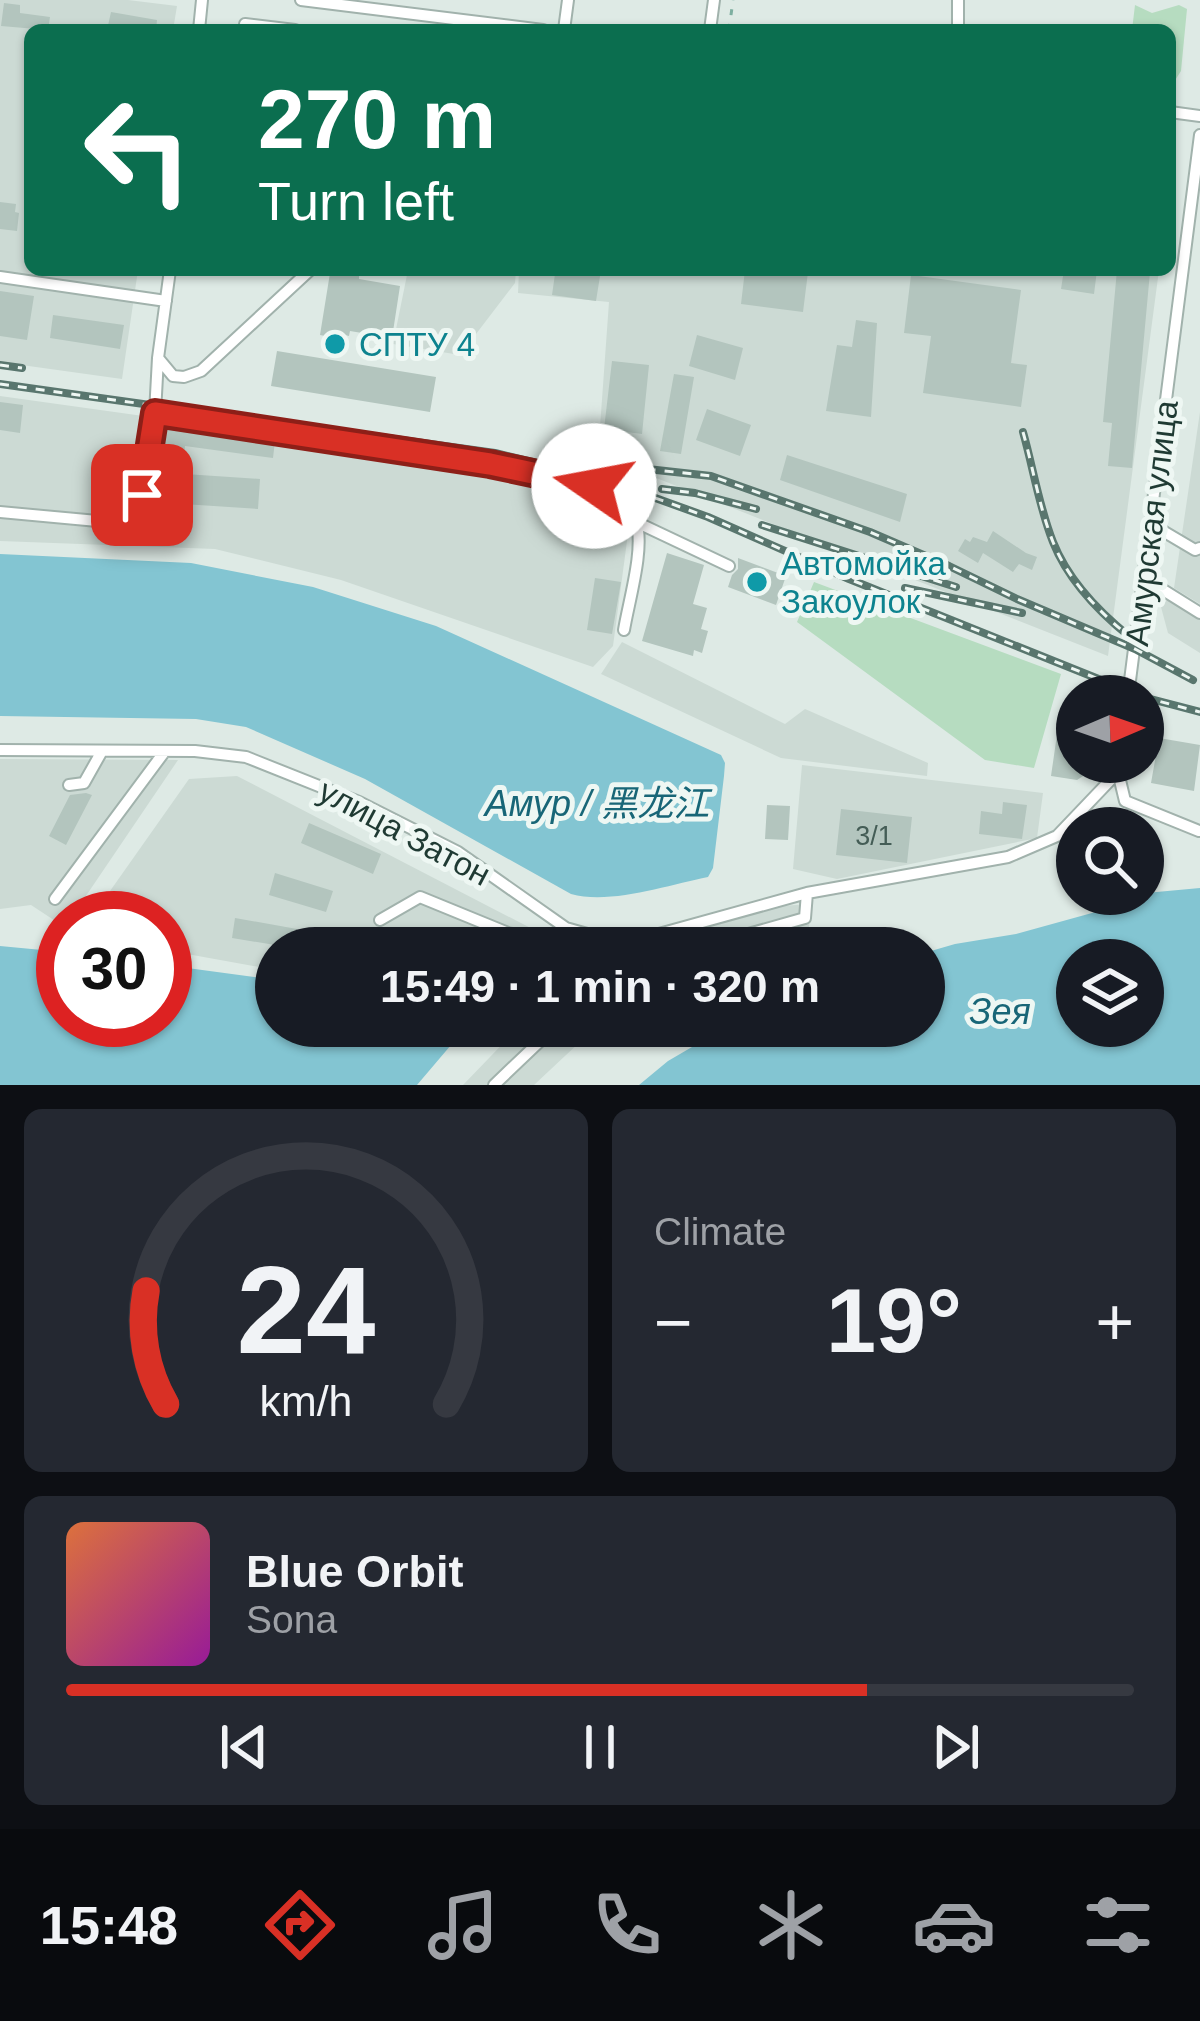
<!DOCTYPE html>
<meta charset="utf-8">
<style>
body{margin:0;font-family:Helvetica,"Noto Sans SC",sans-serif;background:#242831;color:#f1f3f6;height:100vh;display:flex;flex-direction:column;font-size:45px;white-space:nowrap}
*{box-sizing:border-box;margin:0}
p{font-size:39px;color:#9ea1a6}
.icon{flex:none;width:66px;height:66px;fill:none;stroke:currentColor;stroke-width:2;stroke-linecap:round;stroke-linejoin:round}
.map{position:relative;height:1085px;overflow:hidden}
.panel{display:flex;flex-direction:column;gap:24px;padding:24px;background:#0d0f14;flex:1}
.panel>*{flex:none}
.top-card{position:absolute;left:24px;top:24px;width:1152px;height:252px;border-radius:18px;box-shadow:0 3px 9px #0004;background:#0b6e4f;color:#fff;overflow:hidden}
.needle{width:78px;rotate:88deg}
.controls{position:absolute;left:1056px;top:675px;display:grid;gap:24px}
.controls a{display:grid;place-items:center;width:108px;height:108px;border-radius:50%;background:#171b24;box-shadow:0 3px 9px #0004;font-size:60px}
.speed{position:absolute;left:36px;top:891px;display:flex;gap:24px;font-size:60px;font-weight:700;text-align:center}
.speed>*{display:grid;place-content:center;width:156px;height:156px;border-radius:50%;background:#171b24;box-shadow:0 3px 9px #0004;line-height:1}
.speed .limit{border:18px solid #d22;background:#fff;color:#111}
.pin{position:absolute;display:grid;place-items:center;width:102px;height:102px;color:#fff;margin:-51px;border-radius:24px;box-shadow:0 6px 18px #0006}
.me{position:absolute;width:132px;margin:-66px;rotate:282deg;stroke-linejoin:round;filter:drop-shadow(0 0 9px #0008)}
.turn{display:flex;align-items:center;gap:42px;height:252px;padding:0 36px;font-size:54px}
.turn .icon{width:156px;height:156px;stroke-width:2.5}
.turn b{display:block;font-size:84px;line-height:102px}
.big{font-size:90px;font-weight:700;line-height:1.1}
.panel .tile{flex:1;display:flex;flex-direction:column;justify-content:center;gap:18px;min-width:0;padding:0 42px;border-radius:18px;background:#242831}
.panel .dial{align-items:center;gap:0}
.dial svg{height:312px;overflow:visible;fill:none;stroke:#363941;stroke-width:7;stroke-linecap:round;text-anchor:middle}
.dial text{fill:#f1f3f6;stroke:none}
.song{display:flex;align-items:center;gap:36px}
.cover{width:144px;height:144px;border-radius:18px;background:linear-gradient(135deg,hsl(20 70% 55%),hsl(300 70% 35%))}
.played{height:12px;border-radius:6px;background:linear-gradient(90deg,#d93025 75%,#363941 75%)}
.keys{display:flex;justify-content:space-around;direction:ltr}
.heat{display:flex;justify-content:space-between;align-items:center;font-size:66px;direction:ltr}
.panel .tiles{flex:1;display:grid;gap:24px;grid-template-columns:1fr 1fr}
.tile:last-child{grid-column:span 2}
.trip{position:absolute;left:255px;top:927px;width:690px;height:120px;border-radius:60px;background:#171b24;box-shadow:0 3px 9px #0004;font-weight:700;line-height:120px;text-align:center}
.tab-bar{display:flex;height:192px;justify-content:space-around;align-items:center;background:#090b0e;color:#9ea1a6}
.tab-bar .icon{width:84px;height:84px}
.tab-bar .active{color:#d93025}
.tab-bar b{font-size:54px;color:#f1f3f6}
.map>svg:first-child{display:block}
.built{fill:#ccdad4}
.green{fill:#b6dcc0}
.water{fill:#83c5d2;fill-rule:evenodd}
.building{fill:#b3c5be}
.lines{fill:none;stroke-linecap:round;stroke-linejoin:round}
.minor-casing{stroke:#a1b2ac;stroke-width:14}
.path{stroke:#7dafa0;stroke-width:3;stroke-dasharray:6 9;stroke-linecap:butt}
.minor{stroke:#fff;stroke-width:10}
.rail-casing{stroke:#59766e;stroke-width:8}
.rail{stroke:#eef7f3;stroke-width:3;stroke-dasharray:9;stroke-linecap:butt}
.route-casing{stroke:#8d1f18;stroke-width:30}
.route{stroke:#d93025;stroke-width:21}
.culture-dot{fill:#0f9aa8;stroke:#eef7f3;stroke-width:4.5}
.labels{text-anchor:middle;stroke-width:10;stroke-linejoin:round;paint-order:stroke}
.number-label{font-size:27px;fill:#445d56}
.culture-label{font-size:33px;fill:#0d838f;stroke:#eef7f3;text-anchor:start}
.street-label{font-size:33px;fill:#1f3a33;stroke:#eef7f3}
.water-label{font-size:36px;font-style:italic;fill:#186677;stroke:#eef7f3}
</style>
<div class="map">
<svg width="1200" height="1085" viewBox="0 0 1200 1085">
<rect width="100%" height="100%" fill="#deeae5"/>
<path class="built" d="M0,0H128L177,6L173,30H30V270H138L122,379L0,362Z
M408,270H516L515,283L460,355L393,344Z
M519,270H1159L1108,656L598,455L609,302L518,293Z
M0,396L379,449L611,500L629,526L613,646L593,667L341,580L215,549L0,541Z
M1200,412V604L1174,588Z
M1174,592L1200,608V653L1168,633L1161,607Z
M622,642L785,724L805,709L928,763L927,776L781,758L601,674Z
M0,759L178,760L71,918H63V926L31,905L0,909Z
M802,765L1043,793L1037,838L837,879L793,869Z
M237,776L544,935L537,948H276V970L165,950V918H91L189,779Z
M812,904L808,934L761,948H628L780,906Z
M520,1026H597L534,1085H463Z"/>
<path class="green" d="M1135,5L1152,13L1179,5L1187,9L1181,71L1172,85L1170,30H1132Z
M814,582L1061,674L1034,768L985,760L797,622Z"/>
<path class="water" d="M0,554L191,563L313,587L436,626L721,755L725,763L724,776L713,868L708,877C668,885 610,905 571,894L365,779L246,727L196,719L0,716Z
M1200,888V1085H639L668,1061L728,1026H924V953L955,944L1016,934L1110,908L1135,894ZM1077,960H1143V1026H1077Z
M0,946L63,952V1020H165V965L276,980V1026H455L451,1045L417,1085H0Z"/>
<path class="building" d="M4,3L20,5V13L50,17L48,30L1,26Z
M111,12L157,20L156,30H107Z
M0,202L16,204L15,212L19,213L17,231L0,229Z
M338,270H359V279L400,286L392,338L350,331L349,336L341,334L340,339L320,335L330,273L338,274Z
M572,270H601L596,301L552,295L555,274L572,275Z
M745,270L808,272L803,312L741,304Z
M1064,270H1097L1094,294L1061,289Z
M1117,270L1150,272L1132,468L1108,466L1112,423L1103,422Z
M911,275L1021,290L1011,363L1027,365L1021,407L923,393L931,336L904,333Z
M0,291L34,296L27,340L0,336Z
M53,315L124,325L120,349L50,338Z
M856,320L877,323L871,417L826,411L837,345L852,347Z
M697,335L743,348L735,380L689,366Z
M277,351L436,377L430,412L271,386Z
M612,361L649,365L642,434L604,429Z
M674,374L694,377L681,454L660,451Z
M0,402L23,405L20,433L0,430Z
M707,409L751,425L740,456L696,440Z
M163,425L275,441L273,458L185,446L184,459L158,456Z
M787,455L907,494L900,522L780,480Z
M185,474L260,479L258,509L183,504Z
M993,531L1026,553L1037,557L1032,570L1019,564L1013,572L983,553L978,563L958,551L965,539L970,542L973,537L987,542Z
M667,553L704,565L693,604L707,608L701,629L708,631L702,653L694,650L693,656L642,641Z
M738,558L786,576L776,605L728,587L732,575L738,569Z
M595,578L621,582L612,634L587,630Z
M1077,703V762H1105L1077,780L1051,776L1061,707Z
M1159,738L1200,745L1194,791L1151,783Z
M86,793L92,795L66,845L49,836L70,795Z
M1003,802L1027,805L1022,839L979,834L981,811L1002,814Z
M767,805L790,806L788,840L765,839Z
M841,809L912,817L907,863L836,855Z
M309,823L381,854L373,874L301,843Z
M275,873L333,891L326,912L269,895Z
M235,918L297,929L293,948L232,938Z"/>
<g class="lines">
<defs>
<path id="minor" d="M301,0L543,30
M199,30L202,0
M245,30V24L295,30
M564,30L568,0
M710,30L714,0
M958,30V0
M1170,112L1200,116
M170,270L158,358L155,413L490,464L623,494C627,503 633,512 636,521C645,548 629,600 624,630
M0,277L166,301
M158,358L173,376L184,377L201,371L310,270
M0,512L119,523L142,495L155,413
M636,522L729,566
M1151,524L1195,550L1200,548
M1144,578L1200,613
M1128,696L1200,135
M0,750L195,751L246,757L359,802L458,852L566,928L605,939L648,937L807,893L1008,857L1057,836L1118,772
M1119,762L1118,772L1125,801L1199,831
M69,785L84,783L102,751
M55,899L165,751
M380,920L420,897L508,933L551,942L566,928
M699,948L805,918L807,893
M494,1085L556,1026"/>
</defs>
<use href="#minor" class="minor-casing"/>
<path class="path" d="M729,30L733,0"/>
<use href="#minor" class="minor"/>
<defs>
<path id="rail" d="M0,365L22,368
M0,384L495,453L600,478L708,517L849,579L1141,696
M1023,432C1033,467 1039,507 1053,542C1068,580 1099,612 1130,637
M593,463L711,476L870,532L949,566L1017,599L1135,649L1193,680
M662,489L695,493L756,509
M762,525L956,587
M905,588L1022,613
M1143,697L1200,712"/>
</defs>
<use href="#rail" class="rail-casing"/>
<use href="#rail" class="rail"/>
</g>
<g class="lines">
<defs>
<path id="route" d="M142,495L155,413L490,464L594,486"/>
</defs>
<use href="#route" class="route-casing"/>
<use href="#route" class="route"/>
</g>
<g class="culture-dot">
<circle cx="335" cy="344" r="12"/>
<circle cx="757" cy="582" r="12"/>
</g>
<g class="labels">
<g class="number-label">
<text x="874" y="845">3/1</text>
</g>
<g class="culture-label">
<text x="359" y="356">СПТУ 4</text>
<text x="781" y="575">Автомойка<tspan x="781" dy="38">Закоулок</tspan></text>
</g>
<g class="street-label">
<text transform="translate(1151 523) rotate(-83)" y="12">Амурская улица</text>
<text transform="translate(405 832) rotate(28)" y="12">улица Затон</text>
</g>
<g class="water-label">
<text x="597" y="816">Амур / 黑龙江</text>
<text x="1000" y="1024">Зея</text>
</g>
</g>
</svg>
<div class="controls">
<a><svg class="needle" viewBox="-14 -14 28 28"><path d="M0-13l5 13h-10z" fill="#e53935"/><path d="M0 13l5-13h-10z" fill="#9ea1a6"/></svg></a>
<a><svg class="icon" aria-label="search" viewBox="0 0 24 24"><circle cx="10" cy="10" r="6"/><path d="M15 15l6 6"/></svg></a>
<a><svg class="icon" aria-label="layers" viewBox="0 0 24 24"><path d="M12 4l9 5-9 5-9-5zM3 14l9 5 9-5"/></svg></a>
</div>
<div class="speed"><div class="limit">30</div></div>
<div class="pin" style="left:142px;top:495px;background:#d93025"><svg class="icon" aria-label="arrive" viewBox="0 0 24 24"><path d="M6 21V4h12l-3 4 3 4H6"/></svg></div>
<svg class="me" style="left:594px;top:486px" viewBox="-20 -20 40 40"><circle r="19" fill="#fff"/><path d="M0-13L10 11 0 6-10 11z" fill="#d93025"/></svg>
<div class="trip">15:49 · 1 min · 320 m</div>
<div class="top-card">
<div class="turn"><svg class="icon" aria-label="left" viewBox="0 0 24 24"><path d="M17 20v-9H6M10 6l-5 5 5 5"/></svg><div><b>270 m</b>Turn left</div></div>
</div>
</div>
<section class="panel">
<div class="tiles">
<div class="tile dial"><svg viewBox="0 0 100 80">
<path d="M14 69A42 42 0 1 1 86 69"/>
<path d="M14 69A42 42 0 0 1 9 40" stroke="#d93025"/>
<text x="50" y="56" font-size="32" font-weight="700">24</text>
<text x="50" y="72" font-size="11">km/h</text>
</svg></div>
<div class="tile"><p>Climate</p>
<div class="heat"><a>−</a><b class="big">19°</b><a>+</a></div>
</div>
<div class="tile">
<div class="song"><i class="cover"></i><div><b>Blue Orbit</b><p>Sona</p></div></div>
<div class="played"></div>
<div class="keys"><svg class="icon" aria-label="previous" viewBox="0 0 24 24"><path d="M18 5L8 12l10 7zM5 5v14"/></svg><svg class="icon" aria-label="pause" viewBox="0 0 24 24"><path d="M8 5v14M16 5v14"/></svg><svg class="icon" aria-label="next" viewBox="0 0 24 24"><path d="M6 5l10 7-10 7zM19 5v14"/></svg></div>
</div>
</div>
</section>
<nav class="tab-bar">
<b>15:48</b>
<svg class="icon active" aria-label="directions" viewBox="0 0 24 24"><path d="M12 3l9 9-9 9-9-9zM9 14v-3h6M13 9l2 2-2 2"/></svg>
<svg class="icon" aria-label="music" viewBox="0 0 24 24"><path d="M9 18V5l10-2v13"/><circle cx="6" cy="18" r="3"/><circle cx="16" cy="16" r="3"/></svg>
<svg class="icon" aria-label="phone" viewBox="0 0 24 24"><path d="M5 4h4l2 5-3 2q2 4 5 5l2-3 5 2v4C11 20 4 13 5 4z"/></svg>
<svg class="icon" aria-label="climate" viewBox="0 0 24 24"><path d="M12 3v18M4 7l16 10M4 17L20 7"/></svg>
<svg class="icon" aria-label="car" viewBox="0 0 24 24"><path d="M5 17H2v-5l4-1 3-4h7l3 4 3 1v5h-3M9 17h6M6 11h13"/><circle cx="7" cy="17" r="2"/><circle cx="17" cy="17" r="2"/></svg>
<svg class="icon" aria-label="filters" viewBox="0 0 24 24"><path d="M4 7h16M4 17h16"/><circle cx="9" cy="7" r="2"/><circle cx="15" cy="17" r="2"/></svg>
</nav>
